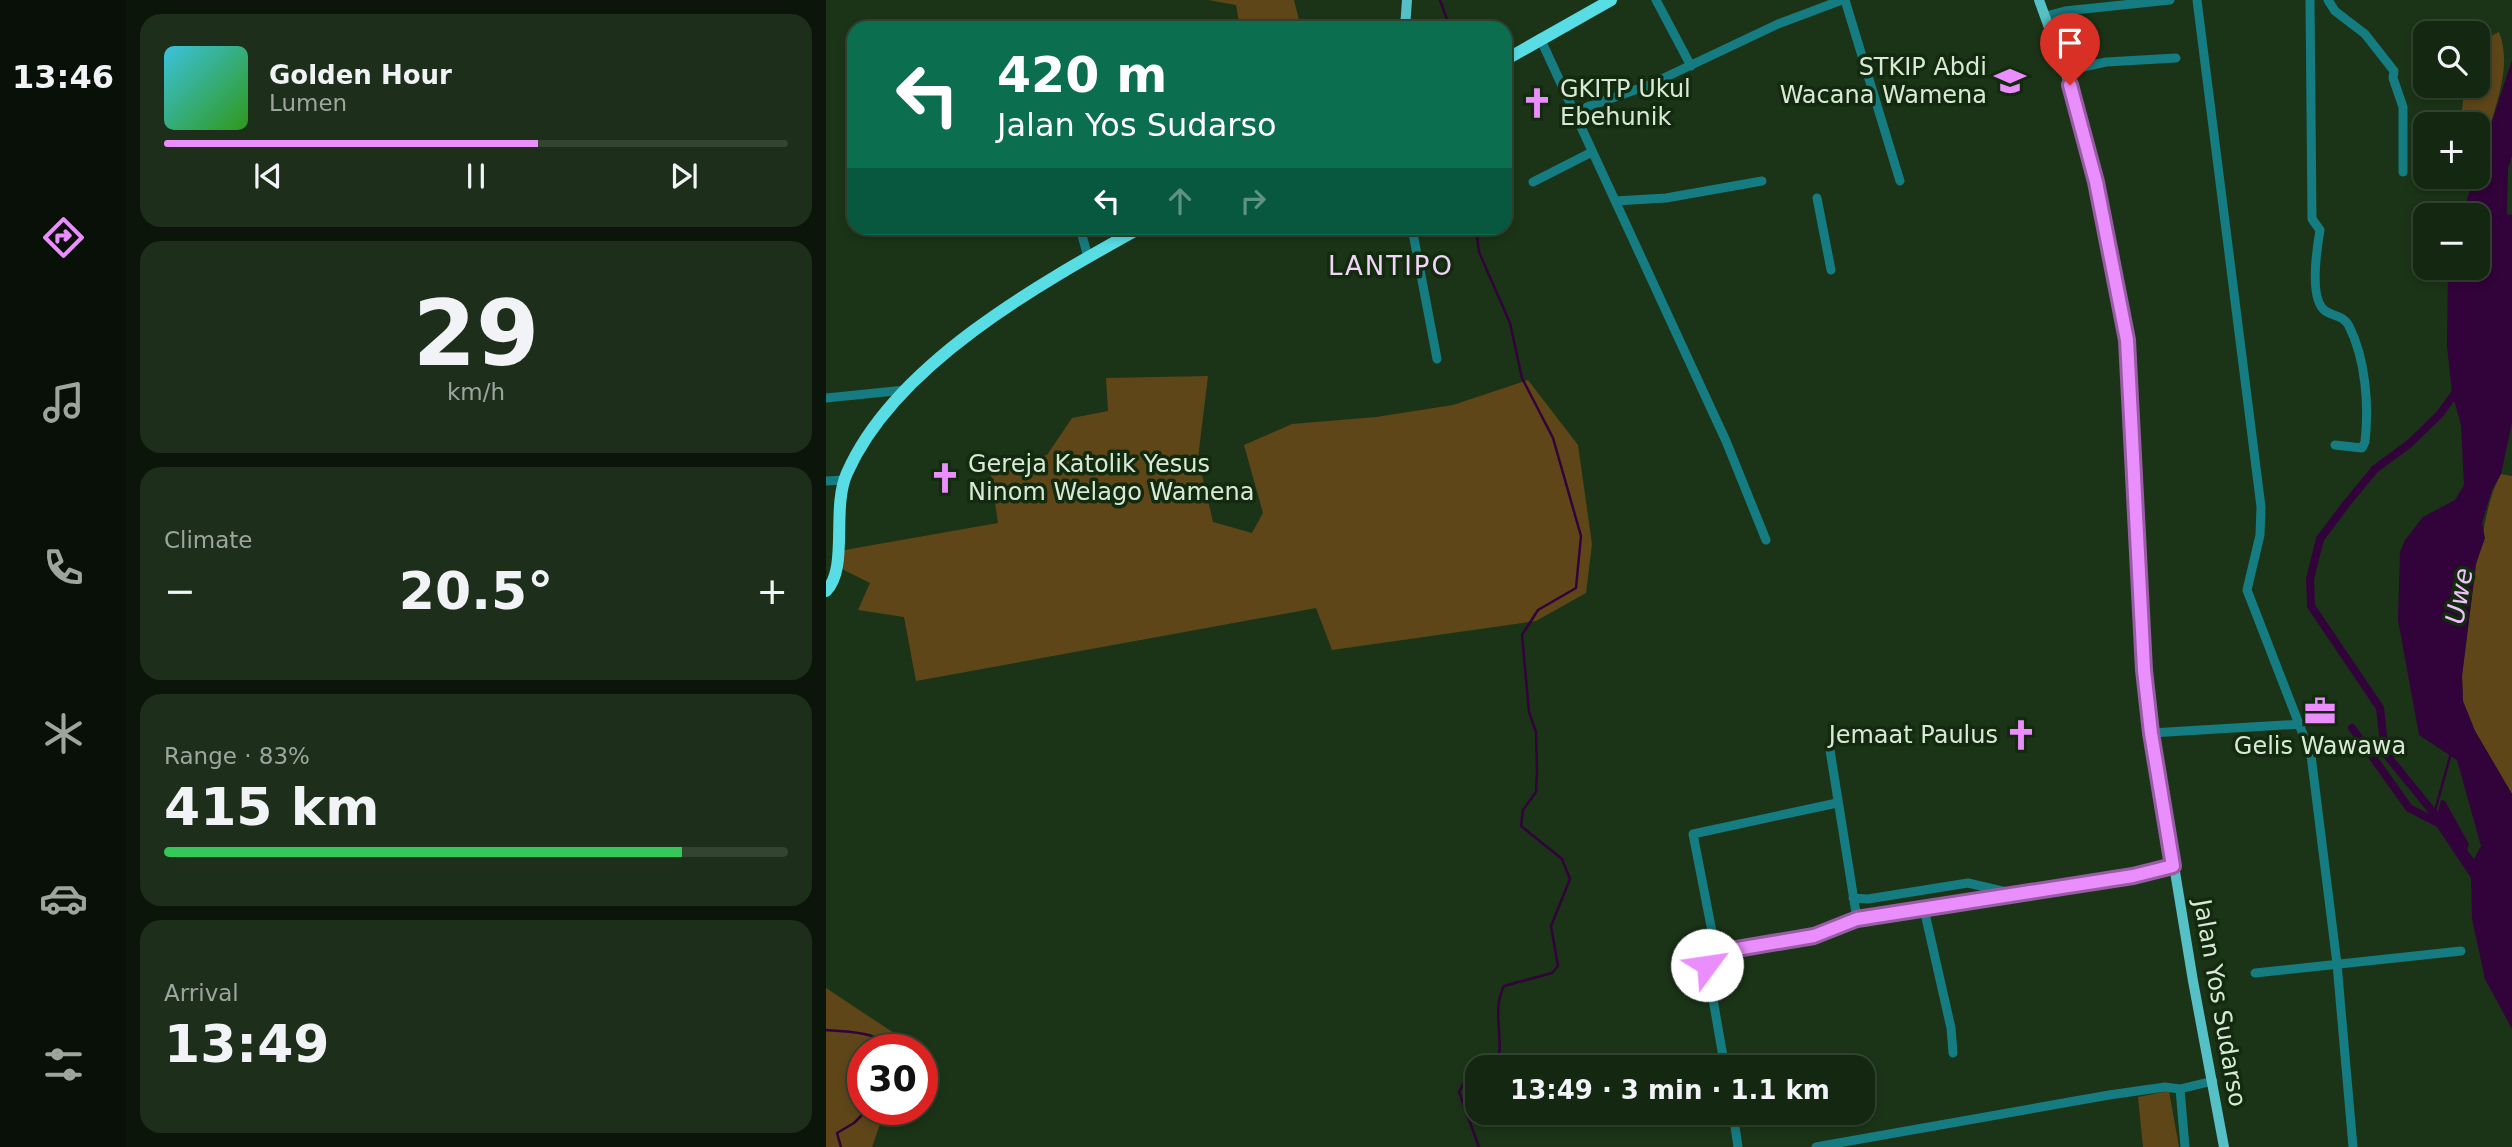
<!DOCTYPE html>
<meta charset="utf-8">
<style>
body{margin:0;font-family:"DejaVu Sans",sans-serif;background:#1d2f1a;color:#f1f3f6;height:100vh;display:flex;flex-direction:column;font-size:26px;white-space:nowrap}
*{box-sizing:border-box;margin:0}
p{font-size:23px;color:#9da59f}
.icon{flex:none;width:38px;height:38px;fill:none;stroke:currentColor;stroke-width:2;stroke-linecap:round;stroke-linejoin:round}
.map{position:relative;flex:1;overflow:hidden}
.details{display:flex;flex-direction:column;gap:14px;padding:14px;background:#0b1509;width:700px}
.details>*{flex:none}
.guide{position:absolute;left:21px;top:21px;width:665px;height:214px;border-radius:21px;box-shadow:0 4px 10px #0003,0 0 0 2px #334431;background:#0b6e4f;color:#fff;overflow:hidden}
.fabs{position:absolute;left:1587px;top:21px;display:grid;gap:14px}
.fabs a{display:grid;place-items:center;width:77px;height:77px;border-radius:14px;background:#142711;box-shadow:0 4px 10px #0003,0 0 0 2px #334431;font-size:35px}
.speed{position:absolute;left:21px;top:1034px;display:flex;gap:14px;font-size:35px;font-weight:700;text-align:center}
.speed>*{display:grid;place-content:center;width:91px;height:91px;border-radius:50%;background:#142711;box-shadow:0 4px 10px #0003,0 0 0 2px #334431;line-height:1}
.speed .limit{border:10px solid #d22;background:#fff;color:#111}
.pin{position:absolute;display:grid;place-items:center;width:60px;height:60px;color:#fff;margin:-72px -30px;border-radius:50% 50% 50% 0;rotate:-45deg;box-shadow:0 0 7px #0007}
.pin .icon{rotate:45deg}
.me{position:absolute;width:77px;margin:-38px;rotate:59deg;stroke-linejoin:round;filter:drop-shadow(0 0 5px #0008)}
.turn{display:flex;align-items:center;gap:24px;height:147px;padding:0 35px;font-size:32px}
.turn .icon{width:91px;height:91px;stroke-width:2.5}
.turn b{display:block;font-size:49px;line-height:60px}
.lanes{display:flex;align-items:center;height:66px;padding:0 35px;background:#0003;justify-content:center;gap:35px;direction:ltr}
.lanes .off{opacity:.35}
.big{font-size:52px;font-weight:700;line-height:1.1}
.details .tile{flex:1;display:flex;flex-direction:column;justify-content:center;gap:10px;min-width:0;padding:0 24px;border-radius:21px;background:#1d2f1a}
.details .dial{align-items:center;gap:0}
.dial b{font-size:91px;line-height:1}
.song{display:flex;align-items:center;gap:21px}
.cover{width:84px;height:84px;border-radius:10px;background:linear-gradient(135deg,hsl(190 70% 55%),hsl(110 70% 35%))}
.played{height:7px;border-radius:4px;background:linear-gradient(90deg,#ea8dfd 60%,#334431 60%)}
.keys{display:flex;justify-content:space-around;direction:ltr}
.heat{display:flex;justify-content:space-between;align-items:center;font-size:38px;direction:ltr}
.charge{height:10px;border-radius:5px;background:linear-gradient(90deg,#34c759 83%,#334431 0)}
.trip{position:absolute;left:639px;top:1055px;width:410px;height:70px;border-radius:21px;background:#142711;box-shadow:0 4px 10px #0003,0 0 0 2px #334431;font-weight:700;line-height:70px;text-align:center}
main{display:flex;flex:1;min-height:0}
.menu{display:flex;flex-direction:column;width:126px;justify-content:space-around;align-items:center;background:#081007;color:#9da59f}
.menu .icon{width:49px;height:49px}
.menu .active{color:#ea8dfd}
.menu b{font-size:32px;color:#f1f3f6}
.map>svg:first-child{display:block}
.green{fill:#5e4619}
.water{fill:#32023a}
.lines{fill:none;stroke-linecap:round;stroke-linejoin:round}
.stream{stroke:#32023a;stroke-width:2.5}
.canal{stroke:#32023a;stroke-width:8}
.minor{stroke:#157c82;stroke-width:9}
.major{stroke:#56c0c7;stroke-width:10}
.highway{stroke:#58dde5;stroke-width:12}
.route-casing{stroke:#985ca4;stroke-width:18}
.route{stroke:#ea8dfd;stroke-width:12}
.labels{text-anchor:middle;stroke-width:7;stroke-linejoin:round;paint-order:stroke}
.poi-label{font-size:24px;fill:#dae9d7;stroke:#122a0d;text-anchor:end}
.street-label{font-size:24px;fill:#dae9d7;stroke:#122a0d}
.neighbourhood-label{font-size:26px;letter-spacing:2px;fill:#f4d5fa;stroke:#122a0d}
.water-label{font-size:26px;font-style:italic;fill:#f2c0fc;stroke:#122a0d}
</style>
<main>
<nav class="menu">
<b>13:46</b>
<svg class="icon active" aria-label="directions" viewBox="0 0 24 24"><path d="M12 3l9 9-9 9-9-9zM9 14v-3h6M13 9l2 2-2 2"/></svg>
<svg class="icon" aria-label="music" viewBox="0 0 24 24"><path d="M9 18V5l10-2v13"/><circle cx="6" cy="18" r="3"/><circle cx="16" cy="16" r="3"/></svg>
<svg class="icon" aria-label="phone" viewBox="0 0 24 24"><path d="M5 4h4l2 5-3 2q2 4 5 5l2-3 5 2v4C11 20 4 13 5 4z"/></svg>
<svg class="icon" aria-label="climate" viewBox="0 0 24 24"><path d="M12 3v18M4 7l16 10M4 17L20 7"/></svg>
<svg class="icon" aria-label="car" viewBox="0 0 24 24"><path d="M5 17H2v-5l4-1 3-4h7l3 4 3 1v5h-3M9 17h6M6 11h13"/><circle cx="7" cy="17" r="2"/><circle cx="17" cy="17" r="2"/></svg>
<svg class="icon" aria-label="filters" viewBox="0 0 24 24"><path d="M4 7h16M4 17h16"/><circle cx="9" cy="7" r="2"/><circle cx="15" cy="17" r="2"/></svg>
</nav>
<section class="details">
<div class="tile">
<div class="song"><i class="cover"></i><div><b>Golden Hour</b><p>Lumen</p></div></div>
<div class="played"></div>
<div class="keys"><svg class="icon" aria-label="previous" viewBox="0 0 24 24"><path d="M18 5L8 12l10 7zM5 5v14"/></svg><svg class="icon" aria-label="pause" viewBox="0 0 24 24"><path d="M8 5v14M16 5v14"/></svg><svg class="icon" aria-label="next" viewBox="0 0 24 24"><path d="M6 5l10 7-10 7zM19 5v14"/></svg></div>
</div>
<div class="tile dial"><b>29</b><p>km/h</p></div>
<div class="tile"><p>Climate</p>
<div class="heat"><a>−</a><b class="big">20.5°</b><a>+</a></div>
</div>
<div class="tile"><p>Range · 83%</p><b class="big">415 km</b><div class="charge"></div></div>
<div class="tile"><p>Arrival</p><b class="big">13:49</b></div>
</section>
<div class="map">
<svg width="1686" height="1147" viewBox="0 0 1686 1147">
<rect width="100%" height="100%" fill="#1b3417"/>
<path class="green" d="M382,0H468L475,28H414L410,5Z
M1673,32C1685,63 1673,95 1664,126L1652,133V124H1634L1639,86H1652C1652,64 1649,42 1673,32Z
M382,376L372,458L387,522L426,533L437,513L418,445L466,424L550,417L627,405L702,380L752,445L766,544L760,593L710,621L506,650L490,608L90,681L78,617L32,610L44,583L14,568L13,551L172,523L164,468L221,455L246,418L282,411L280,378Z
M1675,474L1686,476V794L1649,731L1637,701L1636,676L1650,564C1659,533 1659,503 1675,474Z
M0,988L77,1039L74,1050H37V1110H59L46,1147H0Z
M1343,1091L1353,1147H1317L1312,1097Z"/>
<path class="water" d="M1686,60V156L1682,169L1681,214L1686,215V423L1675,474L1666,490L1656,523L1659,538L1650,564L1636,676L1637,701L1649,731L1686,794V1029L1659,979L1646,919L1645,878L1609,824L1615,800L1619,801L1643,844L1641,850L1648,859L1655,846L1631,760L1593,735L1572,620L1574,552L1579,540L1597,517L1629,500L1638,485L1635,425L1626,393L1621,346L1622,268H1652V215H1636L1648,177H1652V164Z"/>
<g class="lines">
<path class="stream" d="M614,0L624,28
M650,228L653,252L684,323L696,378L727,438L755,536L750,588L712,610L696,635L703,712L710,732L711,771L710,792L697,810L695,826L736,859L744,879L725,926L732,966L726,973L678,986C665,1011 679,1039 671,1068
M1609,811L1625,753
M0,1030C19,1031 56,1032 66,1050
M651,1080L639,1081L633,1092L653,1147
M15,1147L11,1133L28,1123L41,1110"/>
<path class="canal" d="M1645,177L1649,195
M1526,728L1583,808L1618,826
M1615,822L1559,753L1554,708L1485,606L1484,579L1494,539L1521,503L1549,469L1583,444L1614,414L1634,386"/>
<path class="minor" d="M830,0L865,66
M1019,0L1074,181
M1371,0L1435,507L1434,535L1421,590L1485,755L1511,964L1527,1147
M1484,0L1486,219L1494,230C1491,248 1482,302 1501,312C1510,317 1518,316 1523,326C1540,360 1543,406 1539,442L1536,448L1509,445
M1502,0L1509,11L1539,34L1568,71L1567,78L1577,107V172
M1220,16L1239,11L1344,0
M714,38L900,441L940,540
M1239,71L1280,62L1350,58
M761,107L823,85L952,24L1016,0
M707,182L766,152
M991,198L1005,270
M789,201L840,198L936,181
M254,228L262,257
M586,228L611,359
M0,398L79,390
M0,481L18,480
M1325,733L1476,724
M1004,750L1031,919
M1027,898L1042,899L1142,883L1185,893
M1098,909L1125,1028L1127,1053
M890,952L867,834L1011,803
M1429,973L1635,951
M899,1068L881,965L882,958L887,953L988,936L1031,919L1307,876L1347,866
M907,1113L912,1147
M990,1147L1283,1095L1339,1087L1354,1089
M1359,1147L1354,1089L1387,1081"/>
<path class="major" d="M1213,0L1249,99L1270,182L1295,300L1304,376L1321,702L1367,981L1398,1147
M579,28L581,0"/>
<path class="highway" d="M679,60L785,0
M0,591C23,568 5,508 21,473C69,364 213,284 314,228"/>
</g>
<g class="lines">
<defs>
<path id="route" d="M881,965L882,958L887,953L988,936L1031,919L1307,876L1347,866L1325,733L1318,670L1301,340L1270,182L1244,85"/>
</defs>
<use href="#route" class="route-casing"/>
<use href="#route" class="route"/>
</g>
<defs>
<symbol id="university-bare" viewBox="-9 -9 18 18"><path d="M0-5L7-2L0 1L-7-2ZM-4 1L0 2.5L4 1V4Q0 6-4 4Z" fill="#ea8dfd" stroke="#122a0d" stroke-width="2.5" paint-order="stroke"/></symbol>
<symbol id="church-bare" viewBox="-9 -9 18 18"><path d="M-1.2-6h2.4v3.5h3.3v2.4h-3.3V6h-2.4V-.1h-3.3v-2.4h3.3Z" fill="#ea8dfd" stroke="#122a0d" stroke-width="2.5" paint-order="stroke"/></symbol>
<symbol id="office-bare" viewBox="-9 -9 18 18"><path d="M-6-3h4V-5.5h4V-3h4V5H-6ZM-1-4.5V-3h2v-1.5ZM-6 0V1H6V0Z" fill="#ea8dfd" stroke="#122a0d" stroke-width="2.5" paint-order="stroke"/></symbol>
</defs>
<g fill-rule="evenodd">
<use href="#university-bare" x="1162" y="59" width="44" height="44"/>
<use href="#church-bare" x="689" y="81" width="44" height="44"/>
<use href="#church-bare" x="97" y="456" width="44" height="44"/>
<use href="#office-bare" x="1472" y="689" width="44" height="44"/>
<use href="#church-bare" x="1173" y="713" width="44" height="44"/>
</g>
<g class="labels">
<g class="poi-label">
<text x="1161" y="75">STKIP Abdi<tspan x="1161" dy="28">Wacana Wamena</tspan></text>
<text x="734" y="97" text-anchor="start">GKITP Ukul<tspan x="734" dy="28">Ebehunik</tspan></text>
<text x="142" y="472" text-anchor="start">Gereja Katolik Yesus<tspan x="142" dy="28">Ninom Welago Wamena</tspan></text>
<text x="1172" y="743">Jemaat Paulus</text>
<text x="1494" y="754" text-anchor="middle">Gelis Wawawa</text>
</g>
<g class="street-label">
<text transform="translate(1394 1003) rotate(80)" y="8">Jalan Yos Sudarso</text>
</g>
<g class="neighbourhood-label">
<text x="565" y="275">LANTIPO</text>
</g>
<g class="water-label">
<text transform="translate(1633 596) rotate(-80)" y="9">Uwe</text>
</g>
</g>
</svg>
<div class="fabs">
<a><svg class="icon" aria-label="search" viewBox="0 0 24 24"><circle cx="10" cy="10" r="6"/><path d="M15 15l6 6"/></svg></a>
<a>+</a>
<a>−</a>
</div>
<div class="speed"><div class="limit">30</div></div>
<div class="pin" style="left:1244px;top:85px;background:#d93025"><svg class="icon" aria-label="arrive" viewBox="0 0 24 24"><path d="M6 21V4h12l-3 4 3 4H6"/></svg></div>
<svg class="me" style="left:881px;top:965px" viewBox="-20 -20 40 40"><circle r="19" fill="#fff"/><path d="M0-13L10 11 0 6-10 11z" fill="#ea8dfd"/></svg>
<div class="trip">13:49 · 3 min · 1.1 km</div>
<div class="guide">
<div class="turn"><svg class="icon" aria-label="left" viewBox="0 0 24 24"><path d="M17 20v-9H6M10 6l-5 5 5 5"/></svg><div><b>420 m</b>Jalan Yos Sudarso</div></div>
<div class="lanes"><svg class="icon" aria-label="left" viewBox="0 0 24 24"><path d="M17 20v-9H6M10 6l-5 5 5 5"/></svg><svg class="icon off" aria-label="ahead" viewBox="0 0 24 24"><path d="M12 20V5M6 11l6-6 6 6"/></svg><svg class="icon off" aria-label="right" viewBox="0 0 24 24"><path d="M7 20v-9h11M14 6l5 5-5 5"/></svg></div>
</div>
</div>
</main>
